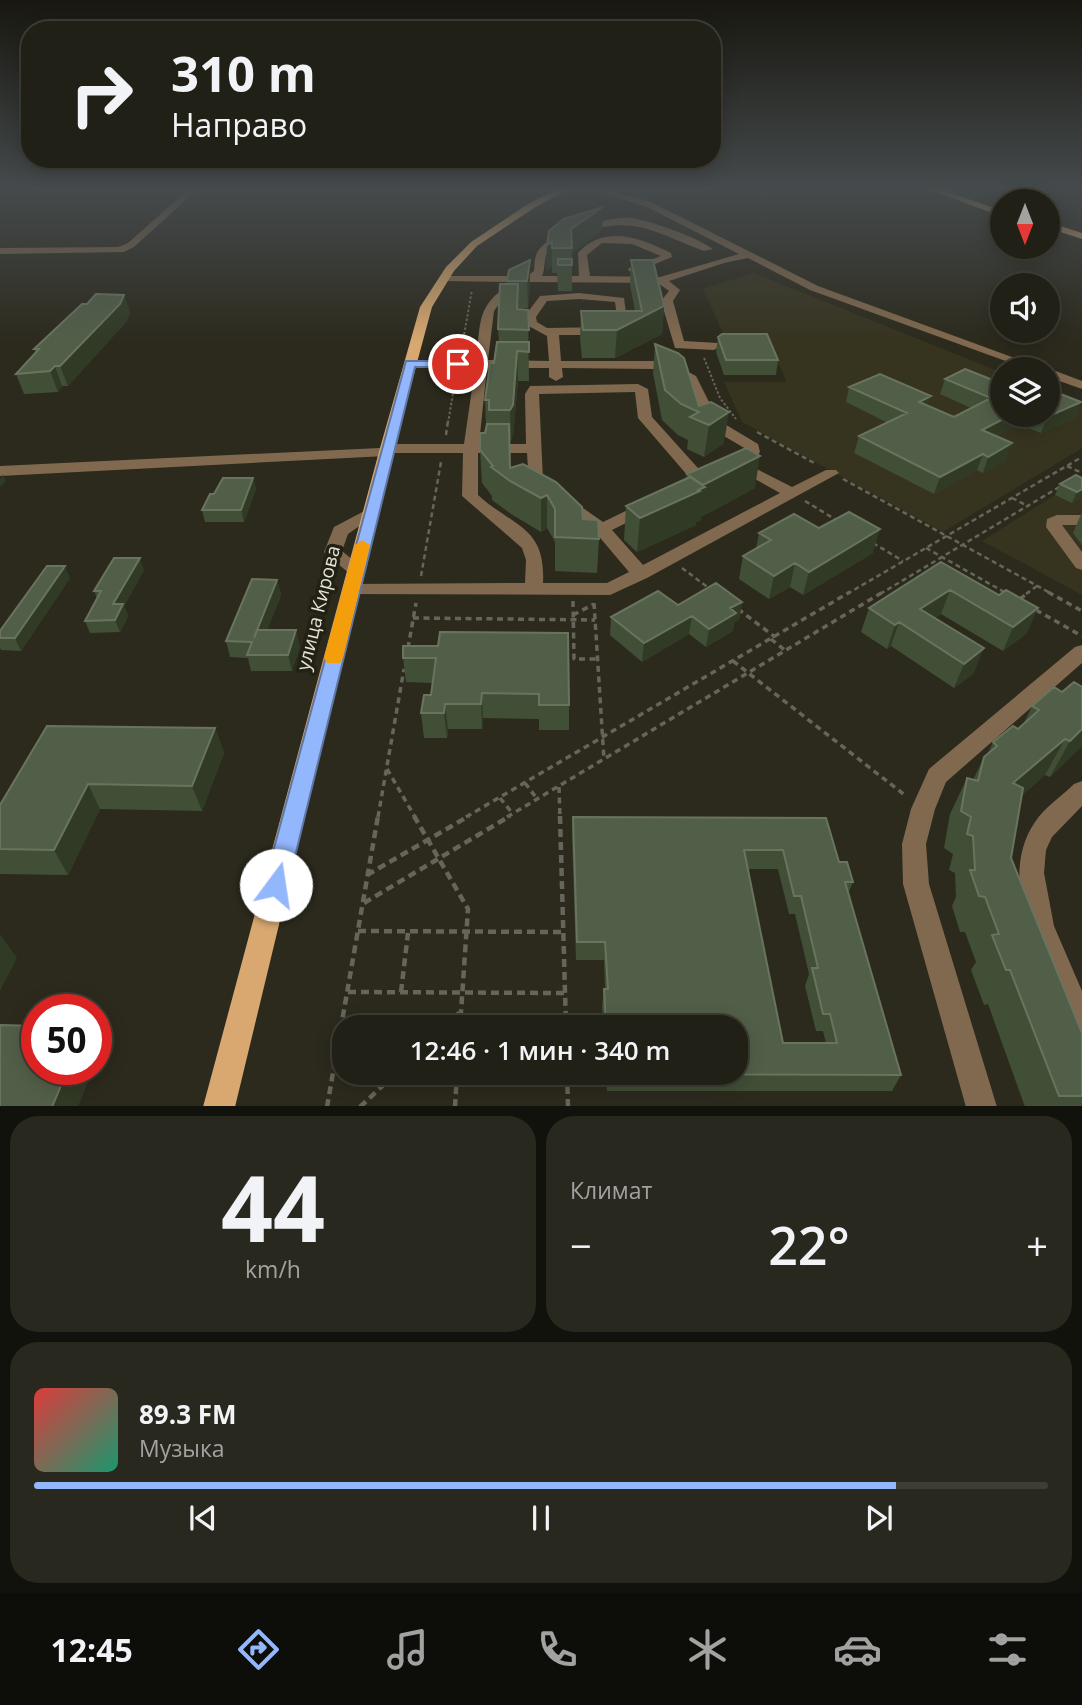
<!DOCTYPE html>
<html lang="ru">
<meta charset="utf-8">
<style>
body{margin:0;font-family:"Open Sans",sans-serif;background:#29281f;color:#f1f3f6;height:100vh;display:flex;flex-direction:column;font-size:26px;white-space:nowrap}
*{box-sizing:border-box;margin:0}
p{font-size:23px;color:#a2a3a1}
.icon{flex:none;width:38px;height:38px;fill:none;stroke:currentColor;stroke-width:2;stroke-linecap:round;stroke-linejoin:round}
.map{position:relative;height:1106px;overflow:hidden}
.side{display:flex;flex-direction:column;gap:10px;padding:10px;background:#12120c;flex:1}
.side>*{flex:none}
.top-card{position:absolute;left:21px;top:21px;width:700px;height:147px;border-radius:28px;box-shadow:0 4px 18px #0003,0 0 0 2px #3e3e35;background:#212016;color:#f1f3f6;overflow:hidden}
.needle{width:46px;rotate:180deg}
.controls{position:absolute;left:990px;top:189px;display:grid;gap:14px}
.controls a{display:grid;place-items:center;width:70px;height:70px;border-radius:50%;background:#212016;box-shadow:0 4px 18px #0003,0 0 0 2px #3e3e35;font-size:35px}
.speed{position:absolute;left:21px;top:994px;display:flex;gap:14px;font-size:35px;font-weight:700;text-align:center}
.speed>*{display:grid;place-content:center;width:91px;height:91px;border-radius:50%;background:#212016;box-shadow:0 4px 18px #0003,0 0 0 2px #3e3e35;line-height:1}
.speed .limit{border:10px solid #d22;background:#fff;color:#111}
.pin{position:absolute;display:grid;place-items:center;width:60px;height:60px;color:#fff;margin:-30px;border:4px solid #fff;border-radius:50%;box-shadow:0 2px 7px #0007}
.me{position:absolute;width:77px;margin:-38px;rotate:14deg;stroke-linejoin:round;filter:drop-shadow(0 0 5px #0008)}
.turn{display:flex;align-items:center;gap:24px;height:147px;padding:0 35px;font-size:32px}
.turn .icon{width:91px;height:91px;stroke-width:2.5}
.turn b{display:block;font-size:49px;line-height:60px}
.big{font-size:52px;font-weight:600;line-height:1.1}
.side .card{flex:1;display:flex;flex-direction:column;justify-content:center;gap:10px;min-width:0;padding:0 24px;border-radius:28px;background:#29281f}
.side .dial{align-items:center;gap:0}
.dial b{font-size:91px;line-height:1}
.song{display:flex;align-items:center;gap:21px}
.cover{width:84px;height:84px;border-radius:10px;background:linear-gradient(135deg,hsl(0 70% 55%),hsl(160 70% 35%))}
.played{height:7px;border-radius:4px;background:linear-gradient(90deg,#93b7fd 85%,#3e3e35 85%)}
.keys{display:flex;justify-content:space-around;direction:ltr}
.heat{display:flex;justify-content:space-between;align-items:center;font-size:38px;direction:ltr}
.side .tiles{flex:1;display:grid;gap:10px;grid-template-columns:1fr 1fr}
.card:last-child{grid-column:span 2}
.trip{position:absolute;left:332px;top:1015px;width:416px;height:70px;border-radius:28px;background:#212016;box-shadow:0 4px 18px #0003,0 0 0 2px #3e3e35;font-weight:600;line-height:70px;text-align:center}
.dock{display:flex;height:112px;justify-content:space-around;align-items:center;background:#0d0d09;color:#a2a3a1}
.dock .icon{width:49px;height:49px}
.dock .current{color:#93b7fd}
.dock b{font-size:32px;color:#f1f3f6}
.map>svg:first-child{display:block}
.built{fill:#36331f}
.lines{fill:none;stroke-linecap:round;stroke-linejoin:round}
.path-far3{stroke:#676559;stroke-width:2;stroke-dasharray:2.5 2;stroke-linecap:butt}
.path-far2{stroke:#676559;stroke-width:2.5;stroke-dasharray:5 3.5;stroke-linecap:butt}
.path-far1{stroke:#676559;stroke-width:3.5;stroke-dasharray:6 4.5;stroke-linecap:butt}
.path{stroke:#676559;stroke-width:4.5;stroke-dasharray:8 5;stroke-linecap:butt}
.minor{fill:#81694f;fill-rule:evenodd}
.major{fill:#d8a870;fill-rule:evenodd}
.wall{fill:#404f36;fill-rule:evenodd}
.shaded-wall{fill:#313a25}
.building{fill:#525f48;stroke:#69745f;stroke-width:2;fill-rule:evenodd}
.route{fill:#93b7fd;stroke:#6077a4;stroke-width:2}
.slow{fill:#f59e0b}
.labels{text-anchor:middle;stroke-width:7;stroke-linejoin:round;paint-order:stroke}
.street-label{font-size:19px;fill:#e5e4db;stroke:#222114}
</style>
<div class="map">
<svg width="1082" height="1107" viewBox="0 0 1082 1107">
<rect width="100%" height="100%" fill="#2c2a1d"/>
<path class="built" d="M754,273L1003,373V415H1048V392L1082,405V448L943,532L742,422L724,382H787L769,345L728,344L703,289Z
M1082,478V595L982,541Z"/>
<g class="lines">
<path class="path-far3" d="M461,352L472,290
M704,358L720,398L736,419
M448,423L456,376"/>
<path class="path-far2" d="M757,432L816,464
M446,435L448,421
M1067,466L1082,473
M843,479L1052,594
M1012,498L1028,506
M805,501L838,521
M873,543L903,561
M926,548L1006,593
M682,568L710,589
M421,576L441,462
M847,594L1082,457
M880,594L1061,486
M1026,594L1037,586"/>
<path class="path-far1" d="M1048,592L1082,611
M1020,599L1029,592
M573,601L574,659H597
M594,603L604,760
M738,609L775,637
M1036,610L1082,636
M573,615L594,604
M413,618L595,620
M771,639L786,651
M408,648L416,603
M733,661L906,796
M387,769L415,817
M525,783L538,800
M559,787L560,817
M500,798L513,814
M378,817L404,669
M466,817L850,592
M507,817L883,592"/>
<path class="path" d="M414,816L468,909L460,1027
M560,816L566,1027
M367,875L469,816
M364,903L510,816
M358,931L563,932
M348,992L565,993
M401,992L408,933
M444,1027L461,1011
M567,1073L568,1107
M327,1107L378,816
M360,1107L396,1073
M455,1107L457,1073"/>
<path class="minor" d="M190,188H199L134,247L124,252L0,254V248L118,247L128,243Z
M585,188H599L651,202L818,286L1045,369H1028L810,290L748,258L724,263L669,281L680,290L673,301L684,341L718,343L720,346L714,350L675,348L661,301L669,291L658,283L531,282L505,296L494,311L488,360L549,361L547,336L525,324L524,317L540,296L579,293L624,298L628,329L610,335H559L561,361H653L679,367L696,376L718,420L758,444L760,452L749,465L792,487L826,470H836L839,473L647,578L610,595L344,594L342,590L351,584L525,583L526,560L522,548L462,496L463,453H393L386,456L0,476V466L380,448L387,444H464L475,368H410L404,364L410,360H476C481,321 476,303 515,282L444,281L440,280V276H527L534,271C535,264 534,257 538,251C550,231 611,215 633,218C653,222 697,237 713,249L704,251C653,232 634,214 578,234C568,238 556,242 549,250C543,257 546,268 542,276H579L578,253C604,224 641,238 671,253L672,257L633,273L628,270L629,268L661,256L632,244L602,243L587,255L590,276L660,277L739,254L645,206ZM579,299L615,302L618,324L609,327L547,328L537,322L536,317L547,301ZM487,368H549V377L556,381L563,377L562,368L653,369L670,373L686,381L707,426L746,449L735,462L730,464L727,467L730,470L744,473L780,493L643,565L612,530L652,510L654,507L652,504H640L603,522L543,480L539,394L635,392L638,418L694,483H706L708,480L706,477L652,417L648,389L638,384L530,386L525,394L526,444H479ZM478,453H527L529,485L596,533L629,572L607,583H543C546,526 513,527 478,495Z
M1047,369H1048L1053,370L1082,381V389L1048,377Z
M370,508L378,513L348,534L342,551L365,570L356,576L350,574L324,552L334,527Z
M1057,515H1082V525H1062L1082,552V570L1076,568L1046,527L1047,519Z
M1082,645V663L946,782L935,809L926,844L929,884L997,1107H966L903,884L902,844L911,809L929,769L1075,647Z
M1082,781V806L1052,837L1046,850L1044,873L1054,926L1082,991V1035L1072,1030C1043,975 994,881 1035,822C1045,807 1061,797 1074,784Z"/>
<path class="major" d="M560,188H571L534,208L477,246L454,271L432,307L394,448L235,1107H203L380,448L420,307L446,267L471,242L528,204Z
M925,188H937L1003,211V217Z
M1048,222L1082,233V239L1048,228Z"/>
</g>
<path class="wall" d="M603,207L602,230L572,253V291H558L557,273H552V267L546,270L547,245Z
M530,260V286L528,308H518V309L528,310L529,381H518L513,436L510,441V468L583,519L599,539L597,573L555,571V542L547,528L541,532L511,514L492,500V496L482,483L480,450L486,426L485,400L499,342L498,329L507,281Z
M631,260L664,306L662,334L615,358H582L580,339L581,311H635L630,285Z
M124,295L130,313L126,322L68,386H62L58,392L24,394L16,374L36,353L34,349L87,304Z
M718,337L778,360L776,375H724L716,352Z
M655,344L724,443L704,457L687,449L688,440L678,435L662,420L653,373Z
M945,379L1003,384V415H1048L1075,418L1041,433L1018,424L996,436L1006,460L983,473L977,470L934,494L854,453L859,436L888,423L846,402L849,387L928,405L954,417L971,408L940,394Z
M687,474L755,488L701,517V520L696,522V525L637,552L624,540L626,506L686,479Z
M253,478L256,489L244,522H205L202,510Z
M1082,478V497L1072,503L1055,495L1060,484Z
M1082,512V545L1073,533Z
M819,528L873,553L803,595L790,587L769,599L739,579L743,556L756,549L759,533Z
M941,562L1027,633L1003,651L941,614L935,618L974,673L954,688L891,646L887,649L861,632L869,608Z
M144,570L124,606L128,616L120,632L90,633L85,621L97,598L94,591Z
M70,578L21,651L1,650L0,648V631Z
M277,580L281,595L267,630L300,646L292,671H251L248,658L230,657L226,641Z
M742,602L739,620L734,622L733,631L706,647L689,634L642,662L610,635L611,617L678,605Z
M403,646L569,705V730H539V719L483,718L482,729H448L447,738H424L421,713L431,695L433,683L406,682L403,658Z
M1082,687V746L1050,777L1045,775L1022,795L1011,858L1082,1033V1107H1025L988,1004L984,1005L971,970L976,962L965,932H960L952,906L956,897L955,873L949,870L953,854L944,848L950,814L967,778L973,780L984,757L988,753L993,742L1018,729L1023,725L1032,706L1062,692Z
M215,728L224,753L202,811L100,809L68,875L0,874V805Z
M573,817L826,818L839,862L853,882L848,894L901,1075L892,1091H607L606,1073H737V1027H603L602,1007L604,989H605L604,960H576L572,836ZM748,869H778L789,914H795L809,974L805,986L816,1031H823L826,1043H783Z"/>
<path class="shaded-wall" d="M603,207L602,230L572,253L571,229Z
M552,242V267L546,270L547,245Z
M530,260V286L528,308L527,281Z
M124,295L130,313L126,322L68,386L60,366Z
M664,306L662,334L615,358L617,330Z
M517,351L518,381L513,436L511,441L510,410Z
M55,366L62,386L58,392L50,371Z
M931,396L926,412L919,402Z
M1081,402L1075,418L1041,433L1047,417Z
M729,412L724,443L704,457L709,425Z
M1011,415H1022L1018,424L977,446L982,430Z
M1012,443L1006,460L983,473L988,457Z
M983,454L977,470L934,494L940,477Z
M760,456L755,488L701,517V520L696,522V525L637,552L640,518L698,490L703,485Z
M3,475L6,481L0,487V479Z
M253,478L256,489L244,522L241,510Z
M1082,489V497L1072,503L1077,492Z
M547,495V528L541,532V498Z
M880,529L873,553L803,595L809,572Z
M140,558L144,570L124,606L128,616L120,632L115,620L113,604Z
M795,563L790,587L769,599L774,576Z
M65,566L70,578L21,651L15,638Z
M277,580L281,595L258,654L254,638Z
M950,590L941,614L914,632L920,609Z
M742,602L739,620L734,622L733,631L706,647L709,629L730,608Z
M1038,608L1027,633L1003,651L1013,627Z
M692,616L689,634L642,662L644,643Z
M899,622L891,646L887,649L895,625Z
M296,630L300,646L292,671L288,655Z
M984,648L974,673L954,688L964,664Z
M482,693L483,718L482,729L481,704Z
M445,704L448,729L447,738L444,713Z
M215,728L224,753L202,811L192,786Z
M1082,729V746L1050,777L1070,741Z
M1065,739L1045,775L994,819L1013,783Z
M88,784L100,809L68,875L54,850Z
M0,934L17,958L0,991Z
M96,1044L101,1050L96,1061Z
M68,1069H93L78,1107H52Z"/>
<path class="building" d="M603,207L571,229L572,248H552V242L547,245L549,231L564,219Z
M558,259H572V265H558Z
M530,260L527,281H507L509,270Z
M631,260H653L664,306L617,330H583L581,311H642Z
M500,284H518L517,309L528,310L529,330L498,329Z
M96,294L124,295L120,304L60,366H55L50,371L16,374L39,349H34L82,304H87Z
M722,334H767L778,360H726L718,337Z
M497,342H529V352L517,351L513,405L510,410H489V400H485L490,363H494Z
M655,344L678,353L684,358L699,406L711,402L729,412L709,425L690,417L699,412L681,404L665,390Z
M965,369L1003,384V415H1011L982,430L1012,443L988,457L983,454L940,477L859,436L907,413L849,387L880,374L931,396L919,402L954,417L991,398L945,379Z
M1048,389L1081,402L1047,417L1041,415H1048Z
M487,424H509L510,468L523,464L556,482L582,507L583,519L598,520L599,539L555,537V509L547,495L541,498L510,481L491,467L493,466L480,450V433H485Z
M746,448L760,456L703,485L687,474Z
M1076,475L1082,478V489L1077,492L1060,484Z
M690,477L705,487L698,490L700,491L640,518L626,506Z
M223,478H253L241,510H202L210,494H214Z
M849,512L880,529L809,572L795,563L774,576L743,556L771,540L759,533L794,514L819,528Z
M114,558H140L113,604H123L115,620L85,621L101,591H94Z
M941,562L999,595L1006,590L1038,608L1013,627L950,590L920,609L984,648L964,664L899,622L895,625L869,608Z
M47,566H65L15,638H0V631Z
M252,579L277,580L254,638L257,630H296L288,655H247L252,642L226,641Z
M716,583L742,602L730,608L736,613L709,629L692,616L644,643L611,617L658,591L678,605Z
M440,632L568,633L569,705H539V694L482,693L481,704H445L444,713H421L424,695H431L436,658H403V646H438Z
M1074,682L1082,687V729L1070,741L1065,739L1013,783L1023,788L1011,858L1082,1033V1096H1059L1010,970H1006L992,935L999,934L985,897L979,896L970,870H975L973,836L967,834L971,817L961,811L967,778L978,781L984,757L997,746L993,742L1013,726L1018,729L1039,710L1032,706L1054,687L1062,692Z
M47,726L215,728L192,786L88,784L54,850L0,849V805Z
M573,817L826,818L839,862H847L853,882H845L901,1075L608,1074V1073H737V1027H606L604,989H608L605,942H577ZM744,850H783L794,896H801L818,968H812L823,1014H830L837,1043H783Z
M0,1025L37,1026V1069H68L52,1107H0Z"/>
<linearGradient id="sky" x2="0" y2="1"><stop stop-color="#181710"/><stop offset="0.55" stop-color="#454a4c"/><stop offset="1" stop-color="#454a4c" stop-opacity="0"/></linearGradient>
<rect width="1082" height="343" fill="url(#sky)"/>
<path class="route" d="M406,361H458L464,364L458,367H415L288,885L284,892L276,895L268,892L264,885Z"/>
<path class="slow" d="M362,540L370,545L343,658L340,663H327L324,658L355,545Z"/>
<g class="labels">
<g class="street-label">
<text transform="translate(318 608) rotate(-76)" y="7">улица Кирова</text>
</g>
</g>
</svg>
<div class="controls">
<a><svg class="needle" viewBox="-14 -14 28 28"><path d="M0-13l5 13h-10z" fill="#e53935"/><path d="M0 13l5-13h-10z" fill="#a2a3a1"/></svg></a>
<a><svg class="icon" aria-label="sound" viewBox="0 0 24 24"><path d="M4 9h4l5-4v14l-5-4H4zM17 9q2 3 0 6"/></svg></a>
<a><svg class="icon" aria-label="layers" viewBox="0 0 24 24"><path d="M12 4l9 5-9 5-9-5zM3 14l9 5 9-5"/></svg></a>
</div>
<div class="speed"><div class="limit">50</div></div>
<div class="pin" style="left:458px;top:364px;background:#d93025"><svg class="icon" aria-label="arrive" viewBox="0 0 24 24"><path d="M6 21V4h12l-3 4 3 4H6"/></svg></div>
<svg class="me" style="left:276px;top:885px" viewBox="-20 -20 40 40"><circle r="19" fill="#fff"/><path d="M0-13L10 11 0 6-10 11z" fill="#93b7fd"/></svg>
<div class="trip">12:46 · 1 мин · 340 m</div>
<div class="top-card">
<div class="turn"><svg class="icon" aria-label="right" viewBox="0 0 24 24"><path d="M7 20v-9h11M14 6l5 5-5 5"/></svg><div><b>310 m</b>Направо</div></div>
</div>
</div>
<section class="side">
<div class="tiles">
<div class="card dial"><b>44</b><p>km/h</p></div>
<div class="card"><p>Климат</p>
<div class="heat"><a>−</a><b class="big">22°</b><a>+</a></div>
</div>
<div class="card">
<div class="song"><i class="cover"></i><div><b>89.3 FM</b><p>Музыка</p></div></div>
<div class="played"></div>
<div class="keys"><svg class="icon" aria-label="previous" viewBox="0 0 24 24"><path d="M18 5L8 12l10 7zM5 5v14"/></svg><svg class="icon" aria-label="pause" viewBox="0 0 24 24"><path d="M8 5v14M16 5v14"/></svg><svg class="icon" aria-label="next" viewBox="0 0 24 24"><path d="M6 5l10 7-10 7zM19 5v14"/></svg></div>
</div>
</div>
</section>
<nav class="dock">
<b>12:45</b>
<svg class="icon current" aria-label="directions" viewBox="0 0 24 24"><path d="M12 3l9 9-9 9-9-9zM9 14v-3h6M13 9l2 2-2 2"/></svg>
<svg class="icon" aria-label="music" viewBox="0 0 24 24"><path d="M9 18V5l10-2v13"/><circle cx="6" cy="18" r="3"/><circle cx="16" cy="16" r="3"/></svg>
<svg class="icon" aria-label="phone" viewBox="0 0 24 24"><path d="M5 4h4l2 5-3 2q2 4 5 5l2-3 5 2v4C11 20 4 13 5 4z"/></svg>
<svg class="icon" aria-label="climate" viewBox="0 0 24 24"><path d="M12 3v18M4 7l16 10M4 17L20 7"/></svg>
<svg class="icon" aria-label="car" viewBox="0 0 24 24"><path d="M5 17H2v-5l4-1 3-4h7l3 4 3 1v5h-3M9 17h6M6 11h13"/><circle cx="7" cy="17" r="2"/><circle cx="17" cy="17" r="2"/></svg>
<svg class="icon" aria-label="filters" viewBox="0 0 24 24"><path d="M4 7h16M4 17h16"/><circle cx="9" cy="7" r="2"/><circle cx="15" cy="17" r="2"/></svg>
</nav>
